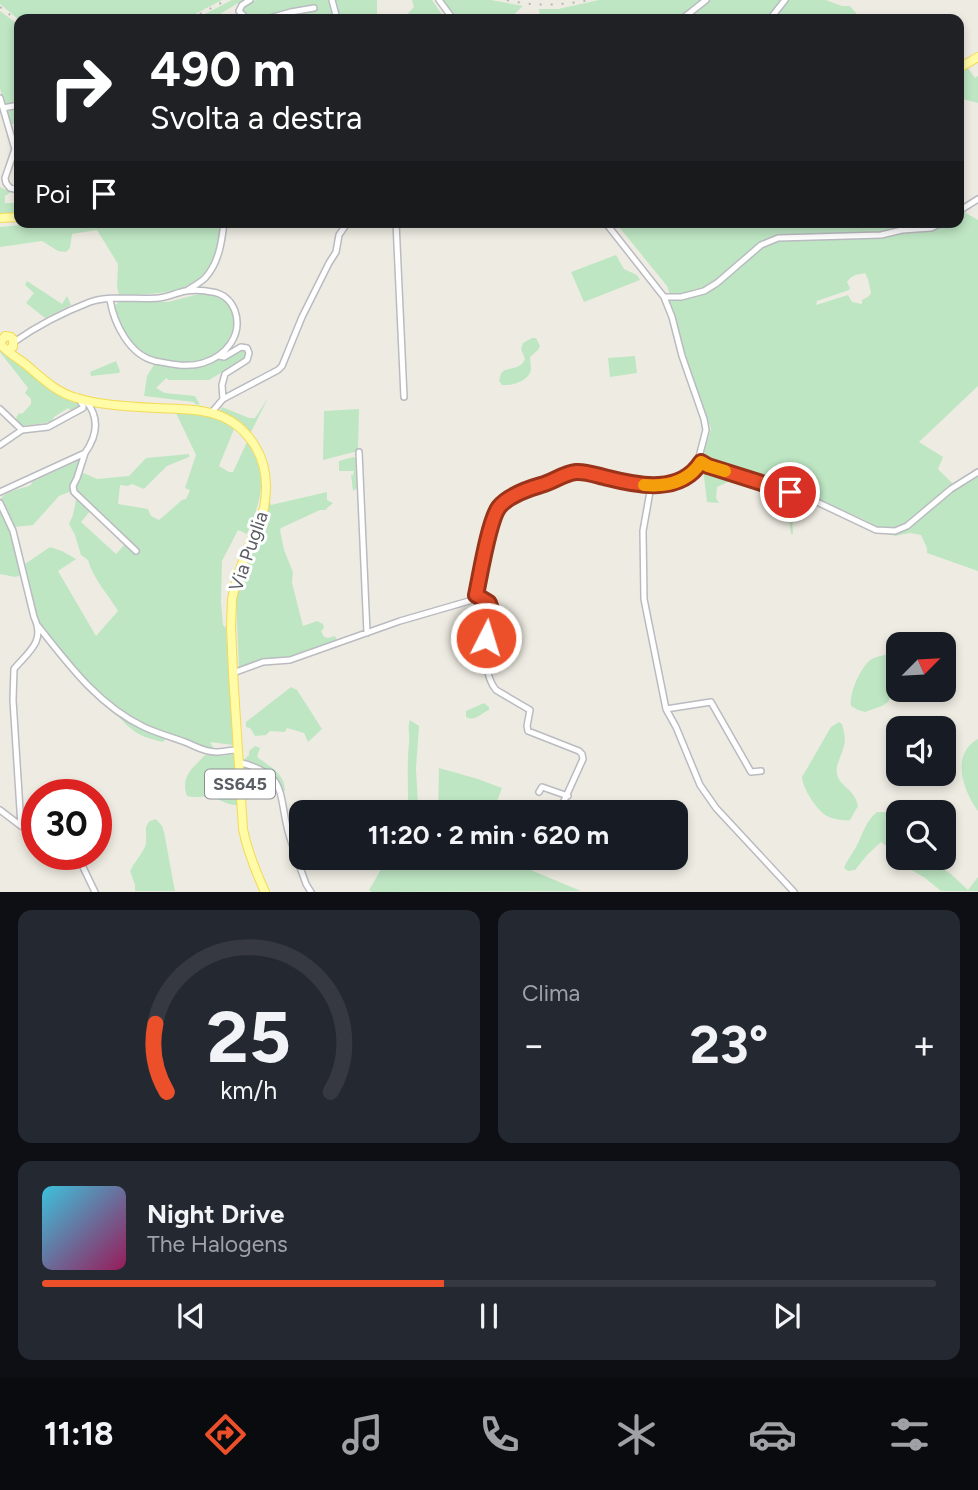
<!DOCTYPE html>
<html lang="it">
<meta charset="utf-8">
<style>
body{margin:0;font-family:Figtree,sans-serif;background:#242831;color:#f1f3f6;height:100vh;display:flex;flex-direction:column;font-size:26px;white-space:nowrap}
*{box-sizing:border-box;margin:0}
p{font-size:23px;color:#9ea1a6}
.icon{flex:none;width:38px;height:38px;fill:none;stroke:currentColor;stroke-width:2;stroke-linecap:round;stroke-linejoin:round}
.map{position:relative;height:892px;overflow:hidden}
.side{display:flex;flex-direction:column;gap:18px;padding:18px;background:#0d0f14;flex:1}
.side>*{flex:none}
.banner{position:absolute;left:14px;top:14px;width:950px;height:214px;border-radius:14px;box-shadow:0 4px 10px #0003;background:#202124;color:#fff;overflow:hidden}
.needle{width:46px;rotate:66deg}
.controls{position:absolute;left:886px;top:632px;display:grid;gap:14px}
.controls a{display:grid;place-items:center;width:70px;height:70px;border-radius:14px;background:#171b24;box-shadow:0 4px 10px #0003;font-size:35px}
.speed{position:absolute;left:21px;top:779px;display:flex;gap:14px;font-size:35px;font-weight:700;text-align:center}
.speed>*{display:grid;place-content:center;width:91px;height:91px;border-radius:50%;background:#171b24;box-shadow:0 4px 10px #0003;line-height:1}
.speed .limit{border:10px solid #d22;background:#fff;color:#111}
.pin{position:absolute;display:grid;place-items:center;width:60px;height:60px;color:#fff;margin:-30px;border:4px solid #fff;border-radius:50%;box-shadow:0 2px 7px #0007}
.me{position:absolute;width:77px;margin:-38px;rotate:5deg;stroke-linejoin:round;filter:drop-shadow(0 0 5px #0008)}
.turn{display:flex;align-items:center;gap:24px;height:147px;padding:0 21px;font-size:32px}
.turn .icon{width:91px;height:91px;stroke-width:2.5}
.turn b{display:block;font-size:49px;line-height:60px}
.then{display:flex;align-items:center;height:66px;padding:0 21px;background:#0003;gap:14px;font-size:26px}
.big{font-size:52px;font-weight:700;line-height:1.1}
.side .tile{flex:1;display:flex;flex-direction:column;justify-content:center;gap:10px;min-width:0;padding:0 24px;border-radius:14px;background:#242831}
.side .dial{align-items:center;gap:0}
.dial svg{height:182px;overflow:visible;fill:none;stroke:#363941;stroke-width:7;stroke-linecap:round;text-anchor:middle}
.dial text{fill:#f1f3f6;stroke:none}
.song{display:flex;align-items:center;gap:21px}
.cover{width:84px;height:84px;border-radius:10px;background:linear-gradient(135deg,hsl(190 70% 55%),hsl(330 70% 35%))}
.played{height:7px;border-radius:4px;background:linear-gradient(90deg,#ec502a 45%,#363941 45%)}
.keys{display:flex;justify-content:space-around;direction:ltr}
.heat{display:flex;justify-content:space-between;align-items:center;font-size:38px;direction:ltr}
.side .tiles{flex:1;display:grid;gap:18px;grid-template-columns:1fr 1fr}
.tile:last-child{grid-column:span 2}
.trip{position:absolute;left:289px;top:800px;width:399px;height:70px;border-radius:14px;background:#171b24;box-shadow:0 4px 10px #0003;font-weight:700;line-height:70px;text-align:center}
.menu{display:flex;height:112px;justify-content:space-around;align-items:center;background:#090b0e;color:#9ea1a6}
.menu .icon{width:49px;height:49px}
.menu .current{color:#ec502a}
.menu b{font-size:32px;color:#f1f3f6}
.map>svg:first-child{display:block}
.green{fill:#bee6c3;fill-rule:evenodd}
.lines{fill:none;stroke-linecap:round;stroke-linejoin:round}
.minor-casing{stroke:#babbc1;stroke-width:8}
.primary-casing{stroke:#f3da55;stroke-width:10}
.minor{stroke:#fff;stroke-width:5}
.primary{stroke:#fffba6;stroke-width:8}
.rail{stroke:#b5b6b6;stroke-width:2;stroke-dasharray:2 9;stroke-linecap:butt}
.route-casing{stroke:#99341b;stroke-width:18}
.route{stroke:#ec502a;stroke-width:12}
.slow{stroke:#f59e0b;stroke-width:12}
.labels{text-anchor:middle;stroke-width:6;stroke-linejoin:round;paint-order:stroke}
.shield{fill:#fff;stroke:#8c8e92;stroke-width:2}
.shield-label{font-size:18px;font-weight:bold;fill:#5a5d63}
.street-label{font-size:19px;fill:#5a5d63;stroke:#fff}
</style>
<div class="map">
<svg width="978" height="892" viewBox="0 0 978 892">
<rect width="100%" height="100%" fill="#eeece2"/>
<path class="green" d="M0,0H222L186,19L19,20L0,4Z
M232,0H243L212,19H195Z
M256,0H377V15L362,19H275L274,15C262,19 248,24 243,10L245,6Z
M412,0H432L445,19H410L408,13L414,7Z
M443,0H491L523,6L509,19H457Z
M599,0H707L708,1L710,0H826L842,6H850L861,19H540L539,9H558Z
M0,11L19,25V116L17,124H9L0,88Z
M959,56L975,78L978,76V103L959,98Z
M0,187L11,192L5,196V203H19V214L0,213Z
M959,205L966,213L978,220V386L919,442L943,457L938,469L957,488L978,476V571L927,553V548L921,535L910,533L895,536L885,533L867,521L825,502L799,493L791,488L723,467L705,458L704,450L711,429L683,351L676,323L669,302L672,300L667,286L615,222H959ZM865,273L868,279L871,293L869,296L862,300V304L852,302L848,295L816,305L817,301L849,290L850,288L847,282C852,274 857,275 865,273Z
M52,222H221C220,230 220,237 218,244C206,296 161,294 119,295L117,287L118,264L97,230L72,234L70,248L66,252L58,251L42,241L0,247V227Z
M616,255L624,269L637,275L640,280L584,302L571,272Z
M27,281L62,304L67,296L71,305L45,318L26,303L34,293L25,285Z
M199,294C204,294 210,294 215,295C245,302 235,343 214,355C184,374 135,359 120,326C117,320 116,312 115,305L119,302H168Z
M532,338H536L540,346L538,350L530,357C530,357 531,368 531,369C530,381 512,386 502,385L499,381L501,373L505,370L517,367L522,364L525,359L521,349L523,343Z
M0,348L21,367L54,392L79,402V407L72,411L68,408L54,417L51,422L23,426L20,424L16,418L19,413L22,414L31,404V399L25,393L28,388L0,352Z
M243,349L247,354L243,360L209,380H169L166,378L156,388L165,393L195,396L200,405L195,404L194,402L144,396L147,376L155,363L193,368L217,360L226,359Z
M635,356L637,373L610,377L608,358Z
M116,361L120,371L119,373L91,376L90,372Z
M268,398L251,432L240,421L220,411L222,407L249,418H255Z
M359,409L358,451L323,460L324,411Z
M176,413C199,415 216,414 234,429L219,466L229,472H233L247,442C269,477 262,498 247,534L238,530L222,561L221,602L223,625L226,628L233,745L210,742L214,749C198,746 185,737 169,734L163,742C138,736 134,733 117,715L119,709L89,683L71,662L38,620L25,564L50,547L62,551L76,559L58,571L96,636L118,611C108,594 93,579 88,560L81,555L75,535L69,524L73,515L76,500L69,492L59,496L33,525L15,527L1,498C8,490 22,489 31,485L32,482L79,460L80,462L77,470L97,479L129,476L146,458L189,454V457L167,466L144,489L132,484L128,486L120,485L118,504L148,509L151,516L159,520L182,500L186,499L190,490L185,488L196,455ZM91,510L126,543L116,554L81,522Z
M353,457L359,459V487L353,491L351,475H353L354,471H339V461Z
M703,468H707L791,494L793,534H791L788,512L783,502L772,494L728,482L717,487L716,498L719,503L707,502Z
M327,492V500L333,503L325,510H320L281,528L280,530L284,550L293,572L292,583L303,626L317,621L323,624L324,628L321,631L324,637L328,638L335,636L337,640L290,657L261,661L239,668L236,599L269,499L271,505Z
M0,509L9,528L20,573L19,576L15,577L0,574Z
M888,654H898V680L888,702L882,706L865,712L858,710L851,706C849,694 859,672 867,663C872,657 881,656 888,654Z
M291,687L297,690L322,729L308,742L304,733L287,728L285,732L270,731L266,735L255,736L250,728L246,727V722Z
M484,703L489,707V710C481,713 475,722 466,717V711Z
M410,720L419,726L416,768L418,806L429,812H415L418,806L408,801C408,782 407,762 409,743C410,734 407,728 410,720Z
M839,722L842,724C844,731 846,739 844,746C842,755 835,765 837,774C839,786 855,789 858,806L850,820C843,821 833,819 827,816C817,811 802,787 802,777L831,727Z
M978,739V811C963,791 950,754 978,739Z
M255,746L260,748L257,757C270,767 285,773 285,791H283C275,772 264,769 246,761L245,759L249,755V751Z
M234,754L238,805C227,806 221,799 211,797C202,796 196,798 187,796C180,776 193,768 205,755L222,756Z
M439,768L478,779L502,788L493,812H438Z
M877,812H887C901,823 898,841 898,858H917L922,861L935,864L951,874L968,890L978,877V891H941L925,878L903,865L888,847L881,842L867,855L855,870L848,871L844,868C847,860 852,854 856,847C863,834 865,822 877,812Z
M156,819L162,826L164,832L175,891H135V885L130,871C134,863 141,855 145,847C148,838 144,831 147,825C149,820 151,821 156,819Z
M388,858H502L581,891L372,892L369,890Z"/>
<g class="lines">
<defs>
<path id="minor" d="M332,0L337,19
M439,0L453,19
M247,19L239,11L242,5L250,0
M266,19L291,12L314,8
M682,19L706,0
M770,19L785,0
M0,98L15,149L5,178L6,183L10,188L19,190
M3,108L19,105
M959,211L978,199
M396,222L404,397
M186,291C192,287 200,283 205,278C219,263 222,241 224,222
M664,297H681L704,291L717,283L761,245L778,238L881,235L902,230L931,228L944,222
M14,342C37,326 64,312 90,302C111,295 137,300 159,298C168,297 176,293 185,291C193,290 204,290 212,292C216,292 223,295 226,298C230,301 233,306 235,311C243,335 226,356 203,363C187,368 171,364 155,361C129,355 114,323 110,300
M219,356L224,357L241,347L247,348L249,353L247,360L225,374L222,385L223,399
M0,409L22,430
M212,412L223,399L278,370L282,366L302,317L329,263L336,252L339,235L348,222
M0,445L22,430L48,427L83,408V406L79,399
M359,452L367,633
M85,453L77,478L73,486L74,492L136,551
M701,462L708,466L817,502L876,530L895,531L907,526L951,489L978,472
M651,486L643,531L644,599L666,709L676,727L700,785L716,808L794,892
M0,492L85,453C97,436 100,418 86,401
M0,503L13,531L34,617C46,642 28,652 14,669L13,700L21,826
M476,595L489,603C492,613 487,621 486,630C485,648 484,676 496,690L530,710L527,726L528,731L579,751L582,754L583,759L559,812
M38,626C68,664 99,706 144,727C157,733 171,737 185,742C195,746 204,752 216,752C223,752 230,750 237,750
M233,673L263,662L290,660L400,621L469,601L476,595C480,576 489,520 499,507C509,495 527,489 541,485C553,482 564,473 576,472C586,471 598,475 608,478C639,486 681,495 701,462L699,457L706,430L704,419L682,356L672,317L664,297L605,222
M666,709L711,702L751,772L761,771
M238,762C287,774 278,791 288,831C293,849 300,867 306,884L311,892
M539,792L542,787L568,796
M0,810L21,826L37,834
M71,854L82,865L95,892"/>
<path id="primary" d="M959,68L978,57
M0,218L19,217
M0,343C5,351 16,357 24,363C40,376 56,393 77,398C99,405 132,407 156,408C196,410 231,407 255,446C267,465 268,486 264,508L238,574L232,599L231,626L233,673L243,829C247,850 256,872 265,892
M0,343L5,336L11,337L13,339V347L7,350"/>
</defs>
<use href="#minor" class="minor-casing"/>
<use href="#primary" class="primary-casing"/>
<use href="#minor" class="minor"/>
<use href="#primary" class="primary"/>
<path class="rail" d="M507,0C535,7 562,5 590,0
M0,7L19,22
M190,19L227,0"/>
</g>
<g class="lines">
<defs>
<path id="route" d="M486,638L491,609L489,603L476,595C480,576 489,520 499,507C509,495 527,489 541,485C553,482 564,473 576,472C586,471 598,476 608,478C639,486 681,494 701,462L708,466L790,492"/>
</defs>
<use href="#route" class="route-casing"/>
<use href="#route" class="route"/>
<path class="slow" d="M644,485C666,487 688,482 701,462L708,466L725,471"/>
</g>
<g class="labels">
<rect class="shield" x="205" y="769.5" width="70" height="29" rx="5"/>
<g class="shield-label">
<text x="240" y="790">SS645</text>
</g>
<g class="street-label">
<text transform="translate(248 551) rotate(-71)" y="7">Via Puglia</text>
</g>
</g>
</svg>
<div class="controls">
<a><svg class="needle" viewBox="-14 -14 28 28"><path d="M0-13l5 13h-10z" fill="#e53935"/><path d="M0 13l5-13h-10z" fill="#9ea1a6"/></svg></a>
<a><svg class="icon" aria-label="sound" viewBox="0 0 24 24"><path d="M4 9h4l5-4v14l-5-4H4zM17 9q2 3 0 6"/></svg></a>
<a><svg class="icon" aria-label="search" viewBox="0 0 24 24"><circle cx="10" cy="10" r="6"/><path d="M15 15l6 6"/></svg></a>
</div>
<div class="speed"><div class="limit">30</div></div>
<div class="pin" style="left:790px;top:492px;background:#d93025"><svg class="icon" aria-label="arrive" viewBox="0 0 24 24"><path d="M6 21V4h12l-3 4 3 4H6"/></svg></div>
<svg class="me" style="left:486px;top:638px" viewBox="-20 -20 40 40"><circle r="17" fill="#ec502a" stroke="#fff" stroke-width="3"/><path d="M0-11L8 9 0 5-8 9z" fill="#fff"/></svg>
<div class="trip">11:20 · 2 min · 620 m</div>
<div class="banner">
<div class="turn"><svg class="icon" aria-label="right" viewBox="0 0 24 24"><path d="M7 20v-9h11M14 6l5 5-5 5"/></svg><div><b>490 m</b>Svolta a destra</div></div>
<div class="then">Poi<svg class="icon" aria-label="arrive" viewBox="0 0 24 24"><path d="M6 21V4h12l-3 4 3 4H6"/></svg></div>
</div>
</div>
<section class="side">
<div class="tiles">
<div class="tile dial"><svg viewBox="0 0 100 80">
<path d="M14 69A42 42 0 1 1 86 69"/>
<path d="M14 69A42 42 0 0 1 9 39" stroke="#ec502a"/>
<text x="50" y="56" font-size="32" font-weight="700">25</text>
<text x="50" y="72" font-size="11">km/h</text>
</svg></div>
<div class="tile"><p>Clima</p>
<div class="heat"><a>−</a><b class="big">23°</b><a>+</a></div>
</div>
<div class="tile">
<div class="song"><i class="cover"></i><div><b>Night Drive</b><p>The Halogens</p></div></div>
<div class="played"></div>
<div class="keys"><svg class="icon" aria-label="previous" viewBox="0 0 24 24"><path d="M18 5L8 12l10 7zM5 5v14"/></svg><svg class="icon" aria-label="pause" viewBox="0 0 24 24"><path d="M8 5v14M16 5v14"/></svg><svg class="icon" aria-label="next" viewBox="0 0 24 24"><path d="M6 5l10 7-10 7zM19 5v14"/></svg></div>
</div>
</div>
</section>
<nav class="menu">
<b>11:18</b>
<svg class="icon current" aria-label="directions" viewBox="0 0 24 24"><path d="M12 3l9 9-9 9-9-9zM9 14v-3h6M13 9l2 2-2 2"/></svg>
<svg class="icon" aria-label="music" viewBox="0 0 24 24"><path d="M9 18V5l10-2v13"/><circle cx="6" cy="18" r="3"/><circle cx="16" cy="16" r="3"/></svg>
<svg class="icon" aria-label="phone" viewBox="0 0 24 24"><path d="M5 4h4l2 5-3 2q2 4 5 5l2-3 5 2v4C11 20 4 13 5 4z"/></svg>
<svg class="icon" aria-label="climate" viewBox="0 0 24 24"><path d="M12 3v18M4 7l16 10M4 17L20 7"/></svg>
<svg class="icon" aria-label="car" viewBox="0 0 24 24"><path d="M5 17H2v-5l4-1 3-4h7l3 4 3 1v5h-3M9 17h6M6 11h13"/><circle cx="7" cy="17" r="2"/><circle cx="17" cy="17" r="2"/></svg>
<svg class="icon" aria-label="filters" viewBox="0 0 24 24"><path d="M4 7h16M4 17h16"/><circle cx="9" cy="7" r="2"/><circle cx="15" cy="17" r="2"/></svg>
</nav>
